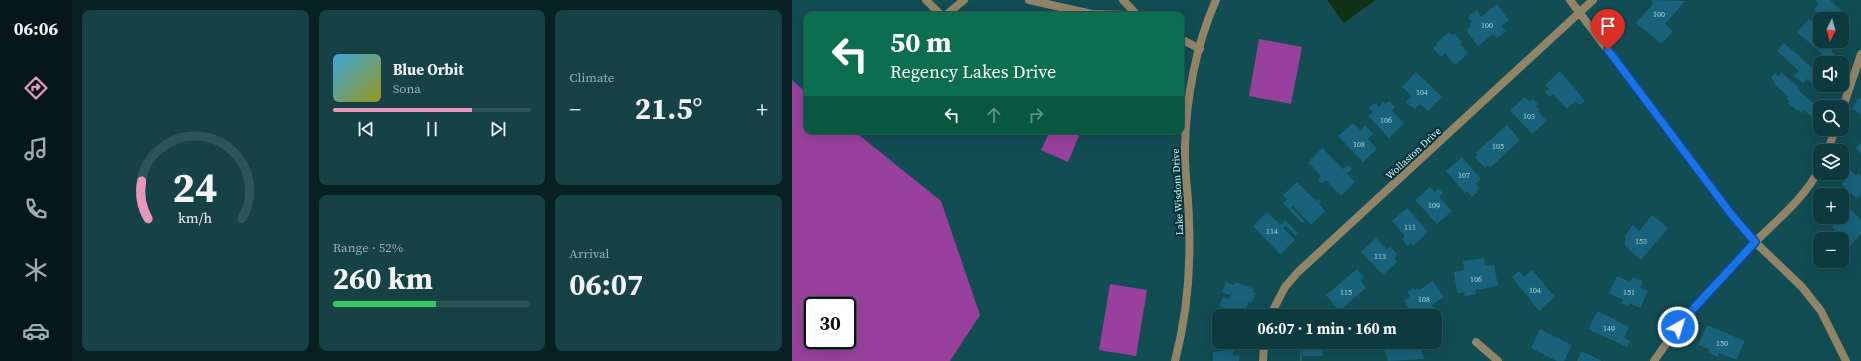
<!DOCTYPE html>
<meta charset="utf-8">
<style>
body{margin:0;font-family:"Source Serif 4",serif;background:#164145;color:#f1f3f6;height:100vh;display:flex;flex-direction:column;font-size:15px;white-space:nowrap}
*{box-sizing:border-box;margin:0}
p{font-size:13px;color:#9aadb0}
.icon{flex:none;width:22px;height:22px;fill:none;stroke:currentColor;stroke-width:2;stroke-linecap:round;stroke-linejoin:round}
.map{position:relative;flex:1;overflow:hidden}
.sheet{display:flex;flex-direction:column;gap:10px;padding:10px;background:#072022;width:720px}
.sheet>*{flex:none}
.guide{position:absolute;left:12px;top:12px;width:380px;height:122px;border-radius:8px;box-shadow:0 4px 16px #0002,0 0 0 1px #2d5458;background:#0b6e4f;color:#fff;overflow:hidden}
.needle{width:26px;rotate:185deg}
.fabs{position:absolute;left:1021px;top:12px;display:grid;gap:8px}
.fabs a{display:grid;place-items:center;width:36px;height:36px;border-radius:8px;background:#0d3a3e;box-shadow:0 4px 16px #0002,0 0 0 1px #2d5458;font-size:20px}
.speed{position:absolute;left:12px;top:297px;display:flex;gap:8px;font-size:20px;font-weight:700;text-align:center}
.speed>*{display:grid;place-content:center;width:52px;height:52px;border-radius:50%;background:#0d3a3e;box-shadow:0 4px 16px #0002,0 0 0 1px #2d5458;line-height:1}
.speed .limit{border:2px solid #111;border-radius:6px;background:#fff;color:#111}
.pin{position:absolute;display:grid;place-items:center;width:34px;height:34px;color:#fff;margin:-41px -17px;border-radius:50% 50% 50% 0;rotate:-45deg;box-shadow:0 0 4px #0007}
.pin .icon{rotate:45deg}
.me{position:absolute;width:44px;margin:-22px;rotate:39deg;stroke-linejoin:round;filter:drop-shadow(0 0 3px #0008)}
.turn{display:flex;align-items:center;gap:14px;height:84px;padding:0 20px;font-size:18px}
.turn .icon{width:52px;height:52px;stroke-width:2.5}
.turn b{display:block;font-size:28px;line-height:34px}
.lanes{display:flex;align-items:center;height:38px;padding:0 20px;background:#0003;justify-content:center;gap:20px;direction:ltr}
.lanes .off{opacity:.35}
.big{font-size:30px;font-weight:700;line-height:1.1}
.sheet .card{flex:1;display:flex;flex-direction:column;justify-content:center;gap:6px;min-width:0;padding:0 14px;border-radius:8px;background:#164145}
.sheet .dial{align-items:center;gap:0}
.dial svg{height:104px;overflow:visible;fill:none;stroke:#2d5458;stroke-width:7;stroke-linecap:round;text-anchor:middle}
.dial text{fill:#f1f3f6;stroke:none}
.song{display:flex;align-items:center;gap:12px}
.cover{width:48px;height:48px;border-radius:6px;background:linear-gradient(135deg,hsl(200 70% 55%),hsl(60 70% 35%))}
.played{height:4px;border-radius:2px;background:linear-gradient(90deg,#e797bd 70%,#2d5458 70%)}
.keys{display:flex;justify-content:space-around;direction:ltr}
.heat{display:flex;justify-content:space-between;align-items:center;font-size:22px;direction:ltr}
.charge{height:6px;border-radius:3px;background:linear-gradient(90deg,#34c759 52%,#2d5458 0)}
.sheet .tiles{flex:1;display:grid;gap:10px;grid-template-columns:repeat(3,1fr)}
.card:first-child{grid-row:span 2}
.trip{position:absolute;left:420px;top:309px;width:230px;height:40px;border-radius:8px;background:#0d3a3e;box-shadow:0 4px 16px #0002,0 0 0 1px #2d5458;font-weight:700;line-height:40px;text-align:center}
main{display:flex;flex:1;min-height:0}
.tab-bar{display:flex;flex-direction:column;width:72px;justify-content:space-around;align-items:center;background:#051719;color:#9aadb0}
.tab-bar .icon{width:28px;height:28px}
.tab-bar .current{color:#e797bd}
.tab-bar b{font-size:18px;color:#f1f3f6}
.map>svg:first-child{display:block}
.green{fill:#98419c;fill-rule:evenodd}
.water{fill:#103214}
.building{fill:#19627b}
.lines{fill:none;stroke-linecap:round;stroke-linejoin:round}
.service{stroke:#928467;stroke-width:8}
.minor{stroke:#928467;stroke-width:8}
.route-casing{stroke:#114b97;stroke-width:10}
.route{stroke:#1a73e8;stroke-width:7}
.labels{text-anchor:middle;stroke-width:4;stroke-linejoin:round;paint-order:stroke}
.number-label{font-size:8px;fill:#a4d3dd}
.street-label{font-size:10px;fill:#d3f9fe;stroke:#003136}
</style>
<main>
<nav class="tab-bar">
<b>06:06</b>
<svg class="icon current" aria-label="directions" viewBox="0 0 24 24"><path d="M12 3l9 9-9 9-9-9zM9 14v-3h6M13 9l2 2-2 2"/></svg>
<svg class="icon" aria-label="music" viewBox="0 0 24 24"><path d="M9 18V5l10-2v13"/><circle cx="6" cy="18" r="3"/><circle cx="16" cy="16" r="3"/></svg>
<svg class="icon" aria-label="phone" viewBox="0 0 24 24"><path d="M5 4h4l2 5-3 2q2 4 5 5l2-3 5 2v4C11 20 4 13 5 4z"/></svg>
<svg class="icon" aria-label="climate" viewBox="0 0 24 24"><path d="M12 3v18M4 7l16 10M4 17L20 7"/></svg>
<svg class="icon" aria-label="car" viewBox="0 0 24 24"><path d="M5 17H2v-5l4-1 3-4h7l3 4 3 1v5h-3M9 17h6M6 11h13"/><circle cx="7" cy="17" r="2"/><circle cx="17" cy="17" r="2"/></svg>
</nav>
<section class="sheet">
<div class="tiles">
<div class="card dial"><svg viewBox="0 0 100 80">
<path d="M14 69A42 42 0 1 1 86 69"/>
<path d="M14 69A42 42 0 0 1 9 40" stroke="#e797bd"/>
<text x="50" y="56" font-size="32" font-weight="700">24</text>
<text x="50" y="72" font-size="11">km/h</text>
</svg></div>
<div class="card">
<div class="song"><i class="cover"></i><div><b>Blue Orbit</b><p>Sona</p></div></div>
<div class="played"></div>
<div class="keys"><svg class="icon" aria-label="previous" viewBox="0 0 24 24"><path d="M18 5L8 12l10 7zM5 5v14"/></svg><svg class="icon" aria-label="pause" viewBox="0 0 24 24"><path d="M8 5v14M16 5v14"/></svg><svg class="icon" aria-label="next" viewBox="0 0 24 24"><path d="M6 5l10 7-10 7zM19 5v14"/></svg></div>
</div>
<div class="card"><p>Climate</p>
<div class="heat"><a>−</a><b class="big">21.5°</b><a>+</a></div>
</div>
<div class="card"><p>Range · 52%</p><b class="big">260 km</b><div class="charge"></div></div>
<div class="card"><p>Arrival</p><b class="big">06:07</b></div>
</div>
</section>
<div class="map">
<svg width="1069" height="361" viewBox="0 0 1069 361">
<rect width="100%" height="100%" fill="#114d53"/>
<path class="green" d="M467,39L510,47L499,104L457,96Z
M0,80L15,93V131H62L149,201L188,315L158,361H0ZM21,306H55V340H21Z
M258,131H289L276,162L249,150Z
M318,284L355,290L344,356L307,350Z"/>
<path class="water" d="M535,0H583L552,23Z"/>
<path class="building" d="M859,0L893,1L873,24L881,31L870,44L844,23L861,4Z
M1023,0H1038L1057,18L1050,26V19H1043L1039,16L1036,19H1033L1022,9L1027,4Z
M705,4L717,20L709,26L714,31L705,38L701,34L686,46L674,30L679,26L678,24L680,22L676,17L685,10L689,17Z
M1017,19L1028,30V41H1040L1044,45L1039,51L1043,55L1038,61L1005,32Z
M657,32L660,35L662,33L670,42L668,44L676,54L663,65L653,53L649,57L641,48L645,45L644,43Z
M992,43L1028,75V84L1025,87L1015,79L1011,83L1002,76L1007,71L985,51Z
M768,71L793,101L788,105L783,101L775,109L761,94L758,97L753,92L757,89L753,85Z
M624,72L650,97L636,111L628,104L623,109L614,102L620,96L610,87Z
M989,72L1006,87L1005,89L1028,109L1021,118L1012,110L1010,113L1007,110L1006,111L996,103L997,101L994,99L996,96L981,83L983,82L979,78L983,73L987,76Z
M733,97L737,101L741,99L746,104L744,106L748,109L746,111L755,121L740,134L718,110Z
M1066,98L1069,99V114L1060,109Z
M597,101L603,107L600,111L612,123L597,138L576,116L581,112L577,108L583,103L587,107L591,102L593,104Z
M561,123L568,130L573,125L581,134L576,139L585,149L571,162L546,136Z
M715,125L728,140L698,168L696,165L693,168L683,157L686,155L684,152Z
M1069,143V154L1064,148Z
M530,148L551,169L556,165L560,169L555,174L563,182L549,196L534,180L530,184L526,180L529,176L516,162Z
M670,157L689,179L684,184L687,188L685,189L686,191L680,197L675,191L673,193L654,171Z
M1058,170L1064,176L1066,173L1069,176V195L1065,199L1049,184L1053,180L1051,177Z
M505,182L524,201L526,199L529,202L527,204L533,211L519,225L501,206L499,207L513,221L510,223L491,203L495,200L491,195Z
M638,187L643,192L647,189L651,193L647,197L660,211L645,224L623,200Z
M1050,200L1069,220V234L1058,246L1040,227L1044,223L1038,217H1050Z
M615,208L636,232L621,246L619,243L615,246L610,239L613,236L600,221Z
M475,212L489,225L493,220L506,233L503,236L494,226L491,228L503,240L488,254L461,226Z
M860,215L876,228L849,260L833,246V236L841,225L847,231Z
M584,238L595,249L598,247L605,254L602,258L605,262L591,275L569,252Z
M692,258L693,266L702,265L706,286L683,290L684,294L673,296L672,292L665,293L662,272L672,270L671,261Z
M565,269L572,278L569,281L574,288L547,311L534,295Z
M740,270L763,297L747,311L720,277L727,271L732,277Z
M825,276L838,282L841,277L851,281L848,288L856,291L848,308L838,303L836,306L829,303L831,300L817,293Z
M641,281L652,297L640,305L641,308L633,313L632,311L622,316L612,301L618,296L615,292L621,288L623,290L626,288L627,290Z
M434,282L442,285L444,282L462,289L461,292L464,293L460,303L457,302L451,316H443L432,311L433,308L427,306L431,297L437,299L438,295L430,292Z
M806,311L837,327L832,338L838,341L835,347L796,329Z
M915,325L953,341L944,360L927,353L926,357L916,353L917,349L906,345Z
M748,329L780,345L772,361H765L739,348Z
M511,342H531V356H511L510,347V361H508V344H511Z
M605,342H627L632,359L596,361L592,349L606,345Z
M441,350V356L447,355V361H421V352Z
M790,351L810,361H785Z"/>
<g class="lines">
<path class="service" d="M134,0L149,15
M237,0L300,14L336,15
M331,0L345,15
M154,15L172,0
M389,39L408,49"/>
<path class="minor" d="M778,0L939,214L963,242L1010,287L1029,311L1054,361
M1050,110L1069,54
M1036,151L1043,129
M478,316L493,287L506,272L801,0
M684,342L706,361
M383,361C395,315 399,270 397,223C397,198 392,172 393,147C394,98 404,45 424,0
M471,361L472,342
M862,361C891,318 926,280 962,243C987,218 1012,199 1028,168"/>
</g>
<g class="lines">
<defs>
<path id="route" d="M816,50L939,214L963,242L902,308L886,327"/>
</defs>
<use href="#route" class="route-casing"/>
<use href="#route" class="route"/>
</g>
<g class="labels">
<g class="number-label">
<text x="867" y="17">100</text>
<text x="695" y="28">100</text>
<text x="630" y="95">104</text>
<text x="737" y="119">103</text>
<text x="594" y="123">106</text>
<text x="567" y="147">108</text>
<text x="706" y="149">105</text>
<text x="672" y="178">107</text>
<text x="642" y="208">109</text>
<text x="618" y="230">111</text>
<text x="480" y="234">114</text>
<text x="849" y="244">153</text>
<text x="588" y="259">113</text>
<text x="684" y="282">106</text>
<text x="743" y="293">104</text>
<text x="554" y="295">115</text>
<text x="837" y="295">151</text>
<text x="632" y="302">108</text>
<text x="817" y="331">149</text>
<text x="930" y="346">150</text>
</g>
<g class="street-label">
<text transform="translate(621 153) rotate(-43)" y="4">Wollaston Drive</text>
<text transform="translate(385 192) rotate(-93)" y="4">Lake Wisdom Drive</text>
</g>
</g>
</svg>
<div class="fabs">
<a><svg class="needle" viewBox="-14 -14 28 28"><path d="M0-13l5 13h-10z" fill="#e53935"/><path d="M0 13l5-13h-10z" fill="#9aadb0"/></svg></a>
<a><svg class="icon" aria-label="sound" viewBox="0 0 24 24"><path d="M4 9h4l5-4v14l-5-4H4zM17 9q2 3 0 6"/></svg></a>
<a><svg class="icon" aria-label="search" viewBox="0 0 24 24"><circle cx="10" cy="10" r="6"/><path d="M15 15l6 6"/></svg></a>
<a><svg class="icon" aria-label="layers" viewBox="0 0 24 24"><path d="M12 4l9 5-9 5-9-5zM3 14l9 5 9-5"/></svg></a>
<a>+</a>
<a>−</a>
</div>
<div class="speed"><div class="limit">30</div></div>
<div class="pin" style="left:816px;top:50px;background:#d93025"><svg class="icon" aria-label="arrive" viewBox="0 0 24 24"><path d="M6 21V4h12l-3 4 3 4H6"/></svg></div>
<svg class="me" style="left:886px;top:327px" viewBox="-20 -20 40 40"><circle r="17" fill="#1a73e8" stroke="#fff" stroke-width="3"/><path d="M0-11L8 9 0 5-8 9z" fill="#fff"/></svg>
<div class="trip">06:07 · 1 min · 160 m</div>
<div class="guide">
<div class="turn"><svg class="icon" aria-label="left" viewBox="0 0 24 24"><path d="M17 20v-9H6M10 6l-5 5 5 5"/></svg><div><b>50 m</b>Regency Lakes Drive</div></div>
<div class="lanes"><svg class="icon" aria-label="left" viewBox="0 0 24 24"><path d="M17 20v-9H6M10 6l-5 5 5 5"/></svg><svg class="icon off" aria-label="ahead" viewBox="0 0 24 24"><path d="M12 20V5M6 11l6-6 6 6"/></svg><svg class="icon off" aria-label="right" viewBox="0 0 24 24"><path d="M7 20v-9h11M14 6l5 5-5 5"/></svg></div>
</div>
</div>
</main>
